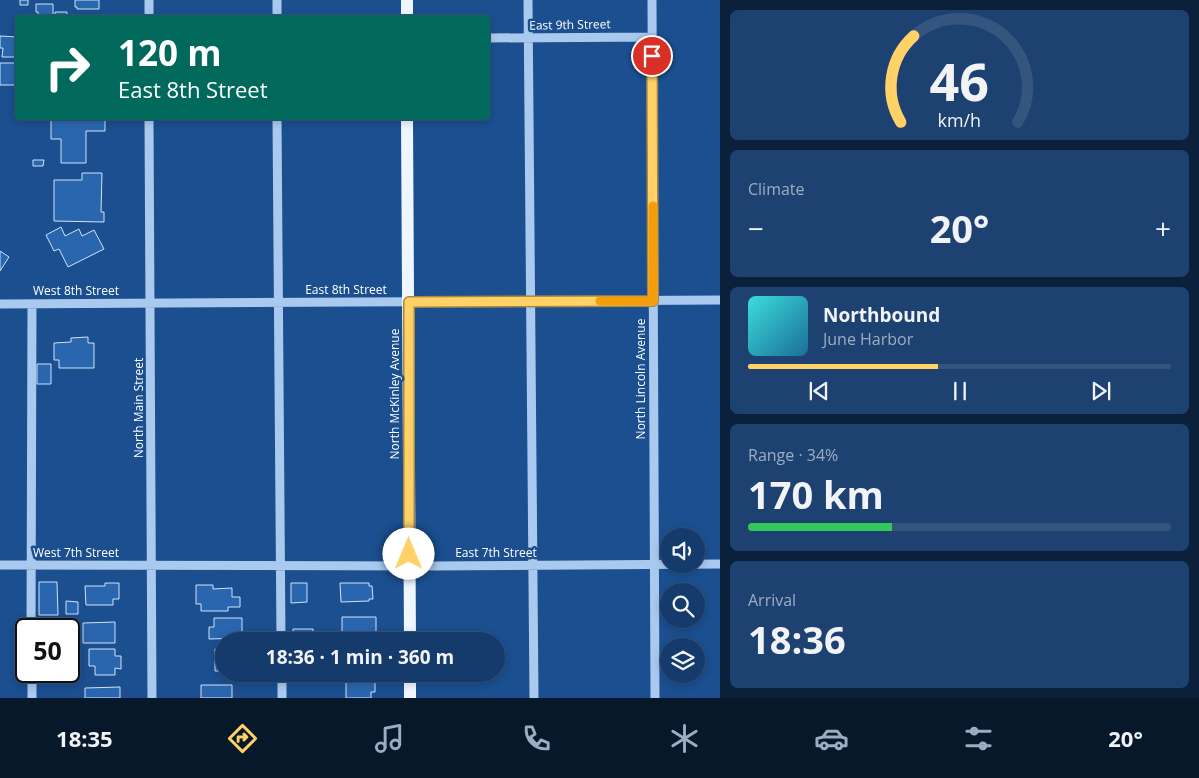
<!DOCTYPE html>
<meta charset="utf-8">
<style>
body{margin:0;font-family:"Open Sans",sans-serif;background:#1d4271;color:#f1f3f6;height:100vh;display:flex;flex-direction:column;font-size:19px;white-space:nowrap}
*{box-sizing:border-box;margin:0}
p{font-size:16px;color:#9dadc1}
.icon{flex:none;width:28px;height:28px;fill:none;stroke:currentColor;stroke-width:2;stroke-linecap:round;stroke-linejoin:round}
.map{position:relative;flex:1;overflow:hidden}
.details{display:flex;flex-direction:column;gap:10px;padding:10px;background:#0b203b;width:479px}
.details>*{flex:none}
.top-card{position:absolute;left:15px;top:15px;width:475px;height:105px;border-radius:5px;box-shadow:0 2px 8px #0003,0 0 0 1px #33557e;background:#00695c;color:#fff;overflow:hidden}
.fabs{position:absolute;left:660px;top:528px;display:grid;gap:10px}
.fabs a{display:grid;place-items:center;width:45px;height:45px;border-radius:50%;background:#143b6b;box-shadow:0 2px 8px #0003,0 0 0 1px #33557e;font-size:25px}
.speed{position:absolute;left:15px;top:618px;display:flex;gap:10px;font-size:25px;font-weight:700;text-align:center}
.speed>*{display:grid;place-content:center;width:65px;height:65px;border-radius:50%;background:#143b6b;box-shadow:0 2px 8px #0003,0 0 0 1px #33557e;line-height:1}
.speed .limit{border:2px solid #111;border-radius:8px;background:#fff;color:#111}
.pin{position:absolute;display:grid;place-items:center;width:42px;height:42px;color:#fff;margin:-21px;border:2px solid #fff;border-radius:50%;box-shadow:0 1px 5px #0007}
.me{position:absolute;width:55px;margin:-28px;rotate:0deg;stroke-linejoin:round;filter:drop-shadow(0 0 4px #0008)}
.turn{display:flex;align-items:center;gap:18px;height:105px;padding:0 20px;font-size:22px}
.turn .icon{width:65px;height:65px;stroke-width:2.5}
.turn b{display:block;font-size:35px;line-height:42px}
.big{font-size:38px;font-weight:700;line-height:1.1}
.details .tile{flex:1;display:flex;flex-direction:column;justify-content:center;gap:8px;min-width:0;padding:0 18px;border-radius:8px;background:#1d4271}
.details .dial{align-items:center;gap:0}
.dial svg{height:130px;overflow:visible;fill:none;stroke:#33557e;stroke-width:7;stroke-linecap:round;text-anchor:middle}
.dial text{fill:#f1f3f6;stroke:none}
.song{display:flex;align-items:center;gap:15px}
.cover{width:60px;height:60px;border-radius:8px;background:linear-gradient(135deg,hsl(180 70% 55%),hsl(200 70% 35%))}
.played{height:5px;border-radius:2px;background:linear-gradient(90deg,#ffd166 45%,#33557e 45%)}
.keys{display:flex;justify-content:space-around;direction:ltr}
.heat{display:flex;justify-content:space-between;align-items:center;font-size:28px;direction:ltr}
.charge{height:8px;border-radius:4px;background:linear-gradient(90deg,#34c759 34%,#33557e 0)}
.trip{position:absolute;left:215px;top:632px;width:290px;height:50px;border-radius:25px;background:#143b6b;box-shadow:0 2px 8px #0003,0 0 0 1px #33557e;font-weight:700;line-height:50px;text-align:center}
.tab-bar{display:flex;height:80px;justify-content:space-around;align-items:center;background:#08182b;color:#9dadc1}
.tab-bar .icon{width:35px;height:35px}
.tab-bar .current{color:#ffd166}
.tab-bar b{font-size:22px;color:#f1f3f6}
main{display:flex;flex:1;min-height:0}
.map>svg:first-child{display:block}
.building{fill:#2a66ad;stroke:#cfe3fa}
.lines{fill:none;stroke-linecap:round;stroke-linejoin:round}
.minor{stroke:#a9c9ee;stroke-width:9}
.major{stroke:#f0f6ff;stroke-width:12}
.route-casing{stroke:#a68842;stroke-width:12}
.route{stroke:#ffd166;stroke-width:9}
.slow{stroke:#f59e0b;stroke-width:9}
.labels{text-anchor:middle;stroke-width:5;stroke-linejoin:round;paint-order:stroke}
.street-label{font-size:12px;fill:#fff;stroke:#1b4f8f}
</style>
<main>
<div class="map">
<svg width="721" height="698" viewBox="0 0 721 698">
<rect width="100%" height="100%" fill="#1b4f8f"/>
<path class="building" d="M20,0H28V5H20Z
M75,0H99V9H77V7H75Z
M36,4H53V18H38V12H36Z
M55,12H67V18H55Z
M0,36L18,37L17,57H2L3,48H0Z
M0,63H17L18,85H0Z
M61,118H105V131H86V163H61V139H51V119H61Z
M33,160H44L43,166H33Z
M82,173H102L101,212H104V222L54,221V180H82Z
M61,227L65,236L79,229L82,236L94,230L104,249L68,267L59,249L54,251L46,235Z
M0,251L9,257L0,271Z
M88,337V343H94V368H59V360H54V343L71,342V338Z
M37,364H51V384H37Z
M39,582H57L58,615H39Z
M105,583H119V599H113V605H86L85,586H105Z
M291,583H307V602L291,603Z
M340,583H369V586H372L373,599H369V601L341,602Z
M196,585H213V589L232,588V597H240V607H228V611H201V604H196Z
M66,601L78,602V614H66Z
M342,617H376V641H353V634H342Z
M214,618H242V638L209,639V627H214Z
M115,622V643H83V623Z
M293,629H313V641H293Z
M89,649H115V656H121V669L115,668V675H95V666H89Z
M215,649H224V671H215Z
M346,682H375V692H371V698H346Z
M201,685H232V698H201Z
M120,687V698H85V688Z"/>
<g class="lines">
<path class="minor" d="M277,0V18
M528,0L534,698
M652,0L655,698
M149,18V0
M488,38L652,37
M149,118L152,698
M277,118L281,641
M0,304L721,300
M0,565L431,566L721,564
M31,629L32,304
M32,671V698
M282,674V698"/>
<path class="major" d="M407,0V18
M407,118L410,641
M410,674V698"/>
</g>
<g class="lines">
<defs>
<path id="route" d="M409,554V302L653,301L652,56"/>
</defs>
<use href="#route" class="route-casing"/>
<use href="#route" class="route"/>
<path class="slow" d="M600,301H653V206"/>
</g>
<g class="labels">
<g class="street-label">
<text transform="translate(570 25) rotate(-1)" y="4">East 9th Street</text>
<text x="346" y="294">East 8th Street</text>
<text x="76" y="295">West 8th Street</text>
<text transform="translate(641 379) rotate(-90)" y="4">North Lincoln Avenue</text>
<text transform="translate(395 394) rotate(-90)" y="4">North McKinley Avenue</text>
<text transform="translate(139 408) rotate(-90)" y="4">North Main Street</text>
<text x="76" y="557">West 7th Street</text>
<text x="496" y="557">East 7th Street</text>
</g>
</g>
</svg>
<div class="fabs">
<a><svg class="icon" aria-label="sound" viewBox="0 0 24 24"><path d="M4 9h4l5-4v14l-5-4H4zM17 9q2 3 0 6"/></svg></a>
<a><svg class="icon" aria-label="search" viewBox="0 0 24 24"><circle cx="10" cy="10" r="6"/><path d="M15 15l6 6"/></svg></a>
<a><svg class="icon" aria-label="layers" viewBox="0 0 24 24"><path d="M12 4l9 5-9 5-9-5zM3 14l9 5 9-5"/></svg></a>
</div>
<div class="speed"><div class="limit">50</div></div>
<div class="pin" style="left:652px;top:56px;background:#d93025"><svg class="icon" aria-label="arrive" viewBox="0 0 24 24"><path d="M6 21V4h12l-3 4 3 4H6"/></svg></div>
<svg class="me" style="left:409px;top:554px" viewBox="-20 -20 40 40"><circle r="19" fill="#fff"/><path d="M0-13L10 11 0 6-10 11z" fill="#ffd166"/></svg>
<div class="trip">18:36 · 1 min · 360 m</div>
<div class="top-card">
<div class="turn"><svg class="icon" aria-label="right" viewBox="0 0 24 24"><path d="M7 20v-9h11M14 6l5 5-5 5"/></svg><div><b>120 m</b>East 8th Street</div></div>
</div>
</div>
<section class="details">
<div class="tile dial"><svg viewBox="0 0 100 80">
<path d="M14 69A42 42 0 1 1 86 69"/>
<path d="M14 69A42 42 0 0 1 22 16" stroke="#ffd166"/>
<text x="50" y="56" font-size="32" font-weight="700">46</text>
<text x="50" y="72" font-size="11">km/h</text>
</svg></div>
<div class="tile"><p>Climate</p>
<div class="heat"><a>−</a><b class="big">20°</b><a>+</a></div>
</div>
<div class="tile">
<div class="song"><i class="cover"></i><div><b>Northbound</b><p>June Harbor</p></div></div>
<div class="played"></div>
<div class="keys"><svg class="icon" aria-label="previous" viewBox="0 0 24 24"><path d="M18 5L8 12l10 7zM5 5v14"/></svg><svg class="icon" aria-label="pause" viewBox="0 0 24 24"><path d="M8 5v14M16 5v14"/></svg><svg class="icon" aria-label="next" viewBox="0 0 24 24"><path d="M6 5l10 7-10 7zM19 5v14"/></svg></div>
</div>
<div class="tile"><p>Range · 34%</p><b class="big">170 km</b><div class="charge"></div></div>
<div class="tile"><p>Arrival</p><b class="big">18:36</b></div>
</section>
</main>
<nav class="tab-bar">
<b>18:35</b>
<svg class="icon current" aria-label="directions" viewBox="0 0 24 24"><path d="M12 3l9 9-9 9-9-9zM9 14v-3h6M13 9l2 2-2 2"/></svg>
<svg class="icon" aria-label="music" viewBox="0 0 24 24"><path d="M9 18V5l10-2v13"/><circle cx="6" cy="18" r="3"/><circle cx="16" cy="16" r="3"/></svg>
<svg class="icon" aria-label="phone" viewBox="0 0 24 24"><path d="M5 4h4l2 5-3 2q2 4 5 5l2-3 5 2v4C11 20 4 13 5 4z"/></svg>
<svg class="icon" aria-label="climate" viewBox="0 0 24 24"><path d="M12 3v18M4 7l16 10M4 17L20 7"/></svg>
<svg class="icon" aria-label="car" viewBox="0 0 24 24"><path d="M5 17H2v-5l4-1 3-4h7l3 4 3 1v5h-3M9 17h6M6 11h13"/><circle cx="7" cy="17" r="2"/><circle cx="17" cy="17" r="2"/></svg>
<svg class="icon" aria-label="filters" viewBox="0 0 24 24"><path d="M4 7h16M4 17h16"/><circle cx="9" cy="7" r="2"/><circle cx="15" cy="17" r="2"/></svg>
<b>20°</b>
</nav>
